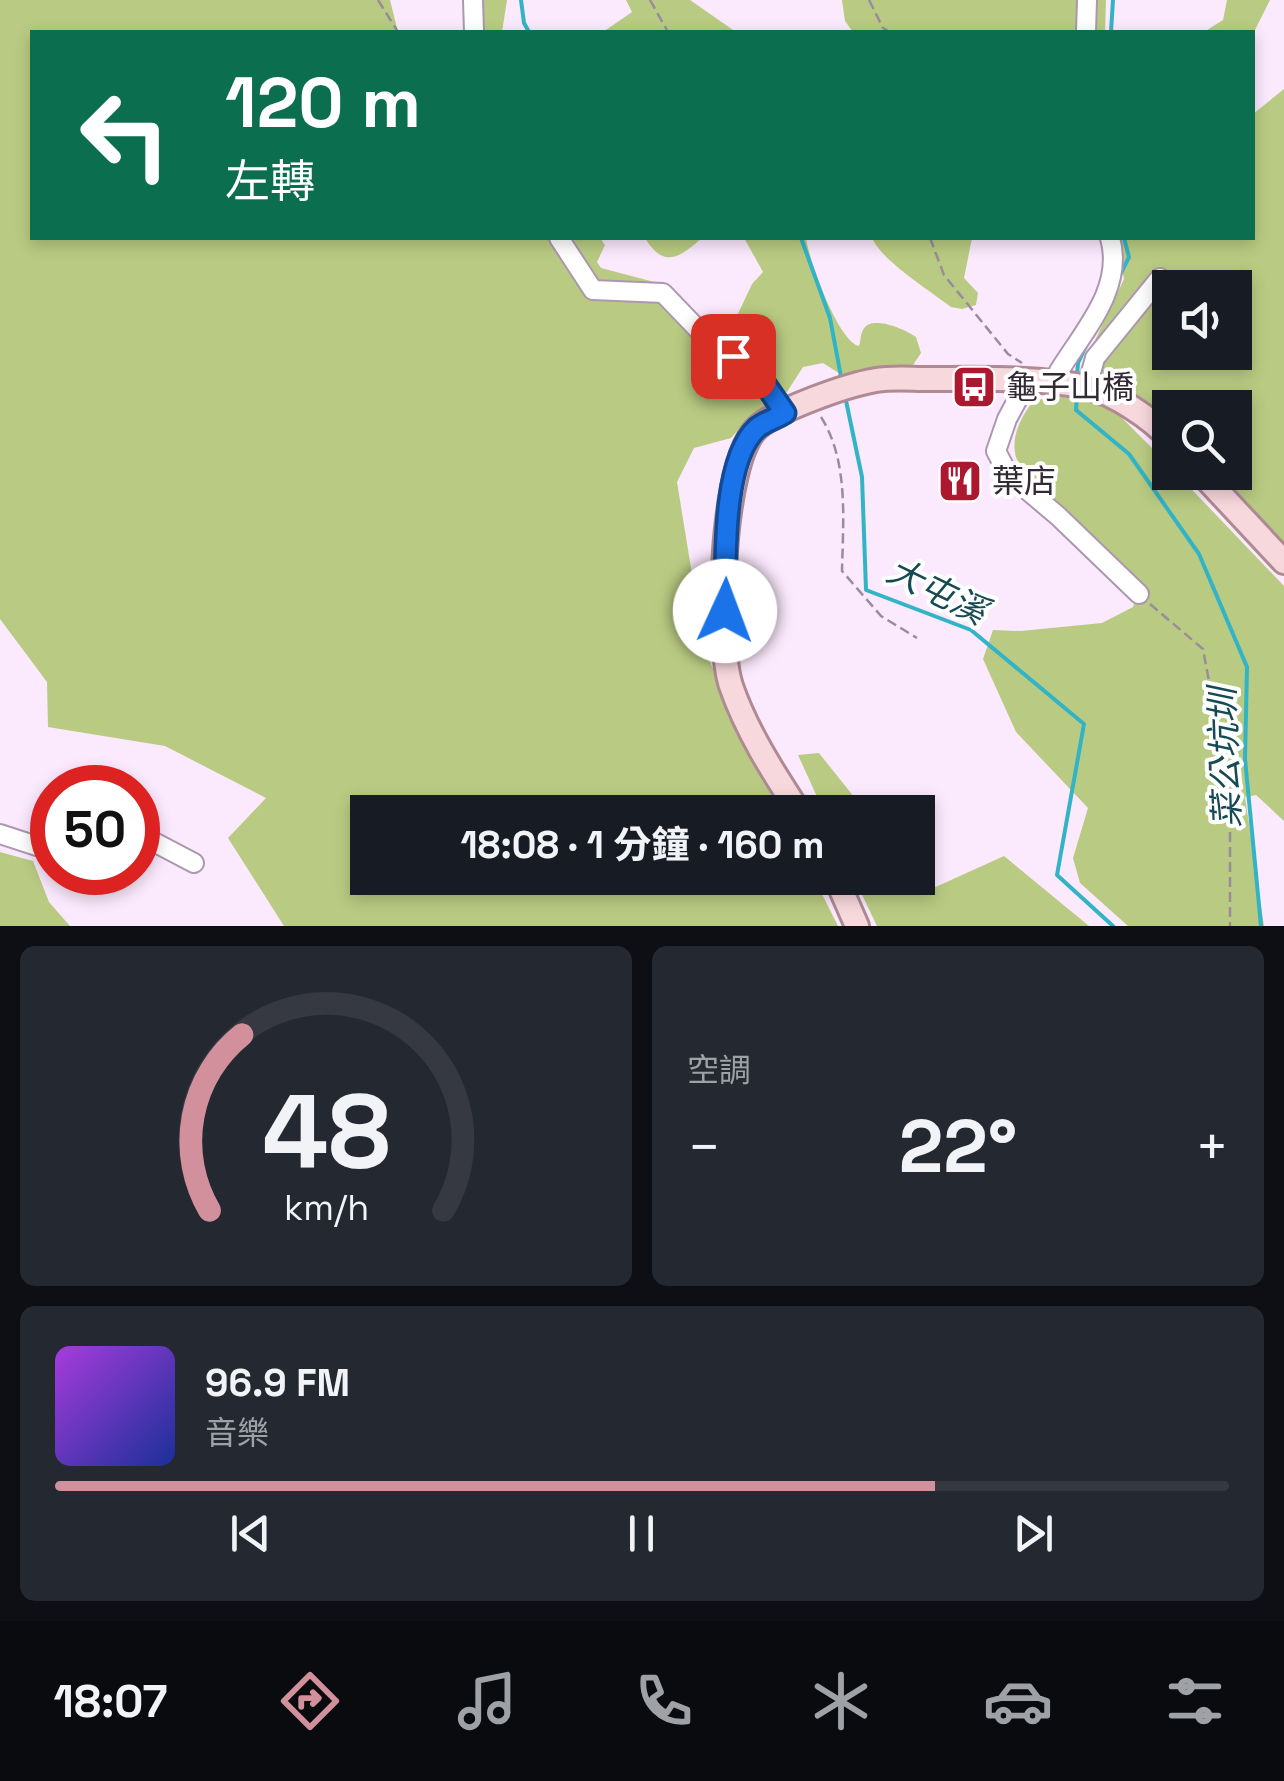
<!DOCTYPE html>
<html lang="zh-TW">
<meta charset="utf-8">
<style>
body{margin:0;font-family:"Space Grotesk","Noto Sans TC",sans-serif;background:#242831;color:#f1f3f6;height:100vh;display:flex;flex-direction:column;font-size:38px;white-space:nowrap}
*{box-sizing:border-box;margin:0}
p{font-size:32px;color:#9ea1a6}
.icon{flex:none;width:55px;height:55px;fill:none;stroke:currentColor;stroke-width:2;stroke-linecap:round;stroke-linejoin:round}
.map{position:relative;height:926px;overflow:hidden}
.side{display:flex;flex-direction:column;gap:20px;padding:20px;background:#0d0f14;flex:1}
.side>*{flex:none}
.banner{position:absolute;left:30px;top:30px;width:1225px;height:210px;border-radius:0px;box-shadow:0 5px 15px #0003;background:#0b6e4f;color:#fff;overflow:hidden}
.controls{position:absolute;left:1152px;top:270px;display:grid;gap:20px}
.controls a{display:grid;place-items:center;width:100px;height:100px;border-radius:0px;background:#171b24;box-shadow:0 5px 15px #0003;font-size:50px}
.speed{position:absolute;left:30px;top:765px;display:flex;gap:20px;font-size:50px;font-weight:700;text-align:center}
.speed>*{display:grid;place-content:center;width:130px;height:130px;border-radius:50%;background:#171b24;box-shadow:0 5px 15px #0003;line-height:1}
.speed .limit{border:15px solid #d22;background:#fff;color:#111}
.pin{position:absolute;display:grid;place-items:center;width:85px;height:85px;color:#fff;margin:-42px;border-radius:20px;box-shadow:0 5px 15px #0006}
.me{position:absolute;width:110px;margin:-55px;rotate:2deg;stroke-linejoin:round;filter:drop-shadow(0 0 8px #0008)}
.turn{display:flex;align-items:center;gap:35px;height:210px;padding:0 30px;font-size:45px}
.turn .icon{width:130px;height:130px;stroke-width:2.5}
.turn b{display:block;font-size:70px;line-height:85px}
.big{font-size:75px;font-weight:700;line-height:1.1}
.side .widget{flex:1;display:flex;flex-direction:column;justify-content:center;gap:15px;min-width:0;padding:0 35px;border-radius:15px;background:#242831}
.side .dial{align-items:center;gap:0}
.dial svg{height:260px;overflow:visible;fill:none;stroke:#363941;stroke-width:7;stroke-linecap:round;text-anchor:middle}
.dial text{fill:#f1f3f6;stroke:none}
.song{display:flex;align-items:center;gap:30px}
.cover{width:120px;height:120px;border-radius:15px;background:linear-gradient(135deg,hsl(280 70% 55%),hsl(230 70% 35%))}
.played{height:10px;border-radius:5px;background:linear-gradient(90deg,#d2909d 75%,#363941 75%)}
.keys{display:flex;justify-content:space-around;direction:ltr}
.heat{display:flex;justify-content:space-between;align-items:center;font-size:55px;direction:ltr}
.side .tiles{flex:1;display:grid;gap:20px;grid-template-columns:1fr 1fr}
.widget:last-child{grid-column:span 2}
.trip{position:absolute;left:350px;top:795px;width:585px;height:100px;border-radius:0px;background:#171b24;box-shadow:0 5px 15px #0003;font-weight:700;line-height:100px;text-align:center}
.tabs{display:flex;height:160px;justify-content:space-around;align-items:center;background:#090b0e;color:#9ea1a6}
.tabs .icon{width:70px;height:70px}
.tabs .on{color:#d2909d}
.tabs b{font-size:45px;color:#f1f3f6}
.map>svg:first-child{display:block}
.green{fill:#b9cb82;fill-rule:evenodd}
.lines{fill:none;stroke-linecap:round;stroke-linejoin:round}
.stream{stroke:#33b3c6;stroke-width:4}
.minor-casing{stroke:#ad97b0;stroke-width:22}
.major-casing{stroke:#af8a93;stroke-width:28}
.path{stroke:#9a8c9b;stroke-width:2.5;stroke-dasharray:10 5;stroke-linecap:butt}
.minor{stroke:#fff;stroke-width:18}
.major{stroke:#f7d8dd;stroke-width:22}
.route-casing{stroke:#114b97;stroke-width:25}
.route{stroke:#1a73e8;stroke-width:18}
.labels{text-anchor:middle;stroke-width:8;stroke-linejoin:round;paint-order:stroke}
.poi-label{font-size:32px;fill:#332a34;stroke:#fff;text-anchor:start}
.water-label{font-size:35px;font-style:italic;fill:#164b53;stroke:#fff}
</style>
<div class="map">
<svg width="1284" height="926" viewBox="0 0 1284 926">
<rect width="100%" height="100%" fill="#fbe9fd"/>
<path class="green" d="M0,0H390L398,32H32V238H600L605,245L597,262L601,268L658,283L708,335L718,337L736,318L752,284L763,272L744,238H806C809,260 838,341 859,346C861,341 860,335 863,330C871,314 906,330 916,337L921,353L913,365L903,373L845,377L823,363L803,367L787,392L751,416L731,438L694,448L677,482L704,648L744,740L781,812H368V878H814L838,926H284L228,838L266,798L165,746L48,727L47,682L0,619Z
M477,0H507L502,32H479Z
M626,0H690L736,32H603L632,12Z
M842,0H1106L1105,32H853L845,21Z
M1227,0H1270L1253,34L1204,32L1223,20Z
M1284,89V550L1210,473L1235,472V408H1170V431L1097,379L1083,366L1124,279L1116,238H1252L1253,114ZM1170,288H1235V352H1170Z
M645,238H702C679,258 664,269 645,238Z
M872,238H972L964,278L978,293L976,305L962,309L951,307C930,291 881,260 872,238Z
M1062,397L1103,404L1121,417L1170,466V472L1176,473L1284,586V821L1256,795L1245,797L1264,926H1128L1080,883L1073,858L1088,808L1016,732L983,659L993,630L1021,631L1102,623L1133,607L1142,583C1116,560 1024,483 1016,457C1010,437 1022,415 1034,400Z
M819,753L866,812H824L798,755Z
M0,852L33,861L49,902L70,926H0Z
M1004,856L1089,926H877L854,878L918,877L929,890Z"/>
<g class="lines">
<path class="stream" d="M521,0L524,23L529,32
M1111,32L1113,0
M801,238L830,318L842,382
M1120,275L1129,257L1124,238
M1077,376L1078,363L1088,342
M1077,395L1076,410L1129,454L1199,554L1247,667L1245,759L1261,926
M845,396L862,477L866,590L971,630L1084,724L1057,875L1113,926"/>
<defs>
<path id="minor" d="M473,0L474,32
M1086,32L1087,0
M559,238L593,290L663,293L712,344L754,369L785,413
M1027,382L1007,419L996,451L1008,474L1058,516L1139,594
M1055,384L1059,371C1085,329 1124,288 1110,238
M1087,387L1095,358L1160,278
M0,834L52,851
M138,843L154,842L194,863"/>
<path id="major" d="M1200,472L1284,562
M799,812C773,772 747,732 731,686C716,641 721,461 757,428C778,409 847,385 876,380C893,377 911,379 929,379C980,379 1037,377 1087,387C1114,393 1152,419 1170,439
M836,878L857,926"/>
</defs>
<use href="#minor" class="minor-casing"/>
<use href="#major" class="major-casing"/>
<path class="path" d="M378,0L398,32
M650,0L668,32
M869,0L883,28L890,32
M930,238L944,275L1008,354L1022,363
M821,417C849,461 843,521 842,571L881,616L917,638
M1150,604L1203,649L1230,794V926"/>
<use href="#minor" class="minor"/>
<use href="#major" class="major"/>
</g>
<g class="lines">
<defs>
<path id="route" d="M725,611C726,565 721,461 757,428C764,422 777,418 785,413L754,368L733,356"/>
</defs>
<use href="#route" class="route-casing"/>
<use href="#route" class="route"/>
</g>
<defs>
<symbol id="bus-square" viewBox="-11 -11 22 22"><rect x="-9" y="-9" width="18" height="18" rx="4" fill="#ad1831" stroke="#fff"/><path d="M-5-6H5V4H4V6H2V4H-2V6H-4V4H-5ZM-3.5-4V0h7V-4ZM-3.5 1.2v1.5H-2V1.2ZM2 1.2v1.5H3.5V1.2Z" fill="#fff"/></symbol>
<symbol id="restaurant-square" viewBox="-11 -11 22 22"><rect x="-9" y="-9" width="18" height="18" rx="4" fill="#ad1831" stroke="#fff"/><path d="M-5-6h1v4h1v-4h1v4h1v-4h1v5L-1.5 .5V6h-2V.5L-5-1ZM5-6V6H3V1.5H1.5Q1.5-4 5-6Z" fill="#fff"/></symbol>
</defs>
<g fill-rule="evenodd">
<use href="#bus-square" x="949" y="362" width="50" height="50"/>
<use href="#restaurant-square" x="935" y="456" width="50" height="50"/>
</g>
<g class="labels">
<g class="poi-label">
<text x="1006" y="398">龜子山橋</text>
<text x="992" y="492">葉店</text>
</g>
<g class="water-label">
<text transform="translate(937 591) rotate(26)" y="12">大屯溪</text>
<text transform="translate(1225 758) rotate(-92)" y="12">菜公坑圳</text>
</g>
</g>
</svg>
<div class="controls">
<a><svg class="icon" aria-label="sound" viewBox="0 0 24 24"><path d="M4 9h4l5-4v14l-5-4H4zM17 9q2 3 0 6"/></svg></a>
<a><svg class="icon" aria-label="search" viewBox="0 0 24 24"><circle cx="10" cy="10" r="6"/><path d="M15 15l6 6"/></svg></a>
</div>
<div class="speed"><div class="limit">50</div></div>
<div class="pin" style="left:733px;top:356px;background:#d93025"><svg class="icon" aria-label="arrive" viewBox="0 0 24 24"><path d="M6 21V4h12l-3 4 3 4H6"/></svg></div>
<svg class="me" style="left:725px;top:611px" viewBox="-20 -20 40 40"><circle r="19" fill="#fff"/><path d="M0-13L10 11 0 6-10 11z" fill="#1a73e8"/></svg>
<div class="trip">18:08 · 1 分鐘 · 160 m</div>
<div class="banner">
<div class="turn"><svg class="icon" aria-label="left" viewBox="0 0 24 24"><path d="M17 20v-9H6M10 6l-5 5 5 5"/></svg><div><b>120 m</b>左轉</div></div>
</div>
</div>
<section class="side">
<div class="tiles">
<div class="widget dial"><svg viewBox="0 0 100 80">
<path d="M14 69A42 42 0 1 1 86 69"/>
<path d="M14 69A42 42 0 0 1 24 15" stroke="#d2909d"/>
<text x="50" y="56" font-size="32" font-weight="700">48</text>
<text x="50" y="72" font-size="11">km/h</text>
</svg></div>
<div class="widget"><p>空調</p>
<div class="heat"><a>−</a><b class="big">22°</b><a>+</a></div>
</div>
<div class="widget">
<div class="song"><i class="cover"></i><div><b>96.9 FM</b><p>音樂</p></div></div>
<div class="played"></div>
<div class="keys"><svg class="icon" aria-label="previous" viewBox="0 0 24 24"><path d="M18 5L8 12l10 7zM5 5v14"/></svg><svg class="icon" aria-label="pause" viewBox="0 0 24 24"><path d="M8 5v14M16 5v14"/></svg><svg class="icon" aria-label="next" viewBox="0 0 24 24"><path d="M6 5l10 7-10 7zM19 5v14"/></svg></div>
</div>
</div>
</section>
<nav class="tabs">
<b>18:07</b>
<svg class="icon on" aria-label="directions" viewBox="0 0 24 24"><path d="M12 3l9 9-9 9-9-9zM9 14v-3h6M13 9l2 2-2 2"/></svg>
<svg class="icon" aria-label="music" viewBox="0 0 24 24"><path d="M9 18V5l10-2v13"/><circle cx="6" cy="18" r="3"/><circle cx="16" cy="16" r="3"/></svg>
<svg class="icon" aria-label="phone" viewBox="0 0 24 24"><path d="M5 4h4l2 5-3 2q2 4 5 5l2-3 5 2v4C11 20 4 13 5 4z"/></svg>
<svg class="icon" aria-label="climate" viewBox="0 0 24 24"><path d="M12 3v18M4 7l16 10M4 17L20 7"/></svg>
<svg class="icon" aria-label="car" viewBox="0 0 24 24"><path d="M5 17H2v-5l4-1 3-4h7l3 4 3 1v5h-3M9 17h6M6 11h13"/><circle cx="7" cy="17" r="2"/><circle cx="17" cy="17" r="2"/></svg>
<svg class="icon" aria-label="filters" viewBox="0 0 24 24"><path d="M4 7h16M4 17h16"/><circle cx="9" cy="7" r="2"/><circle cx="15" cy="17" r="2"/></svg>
</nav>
